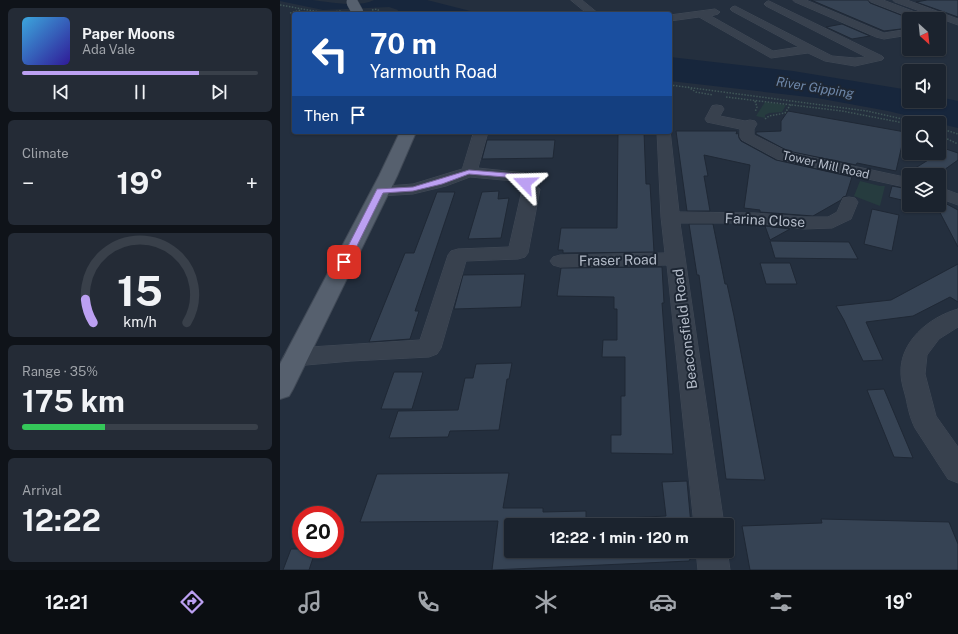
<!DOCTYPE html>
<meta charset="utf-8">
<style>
body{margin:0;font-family:"Public Sans",sans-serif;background:#242b36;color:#f1f3f6;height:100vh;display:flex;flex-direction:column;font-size:15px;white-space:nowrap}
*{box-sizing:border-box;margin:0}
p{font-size:13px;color:#a0a4aa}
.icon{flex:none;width:22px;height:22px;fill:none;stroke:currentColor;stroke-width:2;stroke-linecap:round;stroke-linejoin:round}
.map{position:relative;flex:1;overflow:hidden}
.drawer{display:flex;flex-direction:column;gap:8px;padding:8px;background:#0f1319;width:280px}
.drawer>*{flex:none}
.banner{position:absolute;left:12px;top:12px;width:380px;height:122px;border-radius:4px;box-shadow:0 1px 3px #0004,0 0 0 1px #39404a;background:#1a4fa0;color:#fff;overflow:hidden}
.needle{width:26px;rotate:153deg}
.fabs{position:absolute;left:622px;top:12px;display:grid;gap:8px}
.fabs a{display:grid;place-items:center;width:44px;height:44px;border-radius:4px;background:#1b232e;box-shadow:0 1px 3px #0004,0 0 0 1px #39404a;font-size:20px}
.speed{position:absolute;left:12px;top:506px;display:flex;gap:8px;font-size:20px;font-weight:700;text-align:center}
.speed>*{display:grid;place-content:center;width:52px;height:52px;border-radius:50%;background:#1b232e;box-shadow:0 1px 3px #0004,0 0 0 1px #39404a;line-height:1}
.speed .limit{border:6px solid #d22;background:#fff;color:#111}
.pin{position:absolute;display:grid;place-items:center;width:34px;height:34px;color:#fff;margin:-17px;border-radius:8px;box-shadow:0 2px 6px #0006}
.me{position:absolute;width:44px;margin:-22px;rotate:292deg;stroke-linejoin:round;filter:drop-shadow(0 0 3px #0008)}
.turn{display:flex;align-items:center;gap:14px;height:84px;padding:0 12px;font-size:18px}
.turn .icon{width:52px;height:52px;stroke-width:2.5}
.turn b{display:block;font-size:28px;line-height:34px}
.then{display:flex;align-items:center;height:38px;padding:0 12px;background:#0003;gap:8px;font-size:15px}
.big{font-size:30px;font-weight:700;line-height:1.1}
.drawer .card{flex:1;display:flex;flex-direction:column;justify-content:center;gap:6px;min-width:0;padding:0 14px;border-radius:6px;background:#242b36}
.drawer .dial{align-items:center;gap:0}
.dial svg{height:104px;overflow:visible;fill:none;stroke:#39404a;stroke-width:7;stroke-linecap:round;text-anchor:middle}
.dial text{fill:#f1f3f6;stroke:none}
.song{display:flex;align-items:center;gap:12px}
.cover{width:48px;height:48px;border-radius:6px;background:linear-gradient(135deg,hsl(200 70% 55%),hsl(250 70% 35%))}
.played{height:4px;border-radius:2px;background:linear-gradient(90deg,#bca0f2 75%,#39404a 75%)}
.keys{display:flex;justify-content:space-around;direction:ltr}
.heat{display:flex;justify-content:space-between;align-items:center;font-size:22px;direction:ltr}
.charge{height:6px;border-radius:3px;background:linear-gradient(90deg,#34c759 35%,#39404a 0)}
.trip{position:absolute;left:224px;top:518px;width:230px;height:40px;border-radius:4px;background:#1b232e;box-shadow:0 1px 3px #0004,0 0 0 1px #39404a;font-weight:700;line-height:40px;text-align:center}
.menu{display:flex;height:64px;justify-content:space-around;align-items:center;background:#0b0e12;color:#a0a4aa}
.menu .icon{width:28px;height:28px}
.menu .active{color:#bca0f2}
.menu b{font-size:18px;color:#f1f3f6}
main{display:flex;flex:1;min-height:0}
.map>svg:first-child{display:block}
.green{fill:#263c3f}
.water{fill:#17263c}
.building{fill:#364354;stroke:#1f2835}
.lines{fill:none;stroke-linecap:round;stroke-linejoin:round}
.minor-casing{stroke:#414a57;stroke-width:1}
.major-casing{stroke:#414a57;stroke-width:2}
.path{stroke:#3f5557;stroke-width:1.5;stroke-dasharray:1.5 1.5;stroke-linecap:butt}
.minor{fill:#38414e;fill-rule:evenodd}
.major{fill:#56606e;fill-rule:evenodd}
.major-bridge-casing{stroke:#414a57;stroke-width:12;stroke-linecap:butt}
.major-bridge{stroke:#56606e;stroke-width:11}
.route{fill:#bca0f2;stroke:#7a689d}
.labels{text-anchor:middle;stroke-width:4;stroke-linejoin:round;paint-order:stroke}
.far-street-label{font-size:12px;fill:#b4bcc9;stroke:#1d2633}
.far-water-label{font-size:13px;font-style:italic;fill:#6d86a8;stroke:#1d2633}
.street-label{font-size:14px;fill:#b4bcc9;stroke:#1d2633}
</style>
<main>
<section class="drawer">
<div class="card">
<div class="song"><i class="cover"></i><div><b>Paper Moons</b><p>Ada Vale</p></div></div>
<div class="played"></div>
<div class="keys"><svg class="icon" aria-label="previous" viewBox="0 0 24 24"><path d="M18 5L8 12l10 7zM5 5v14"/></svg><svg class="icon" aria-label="pause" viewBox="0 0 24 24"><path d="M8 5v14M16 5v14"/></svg><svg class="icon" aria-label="next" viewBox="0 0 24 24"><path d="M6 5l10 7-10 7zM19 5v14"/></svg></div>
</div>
<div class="card"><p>Climate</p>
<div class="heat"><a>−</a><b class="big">19°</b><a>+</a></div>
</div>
<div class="card dial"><svg viewBox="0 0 100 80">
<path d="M14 69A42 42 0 1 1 86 69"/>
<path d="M14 69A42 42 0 0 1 8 51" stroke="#bca0f2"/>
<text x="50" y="56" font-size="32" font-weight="700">15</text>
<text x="50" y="72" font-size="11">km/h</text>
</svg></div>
<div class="card"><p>Range · 35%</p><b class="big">175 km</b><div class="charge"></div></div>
<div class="card"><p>Arrival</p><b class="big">12:22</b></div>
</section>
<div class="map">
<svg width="678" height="570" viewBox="0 0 678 570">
<rect width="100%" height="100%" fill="#242f3e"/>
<path class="green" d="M485,102L506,105L502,112L489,113L485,115V118L476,116Z
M580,181L600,186H605L600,206L574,196Z"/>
<path class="water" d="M0,0C10,0 22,0 32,0C49,2 78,8 94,0H147L202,14H117L118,10L109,7L43,10L0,1Z
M390,57L513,71L629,90V101H659V97L678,101V128L608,111L537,98L390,81Z"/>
<path class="building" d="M531,0H588L590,3L626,17L635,18L637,15L636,11L657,19H629V28L604,31Z
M647,0H678V17L636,2Z
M562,24L590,36L572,39L546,27Z
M508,111L625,132L616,171L577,163L576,165L508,151L476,134V132L501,131V121Z
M396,131H457L456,134L458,133L459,138L461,141L496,160L572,177L566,196L563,197L561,200L533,216L480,212V210L464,208L470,165L424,155L428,176H424L430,211H407Z
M338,132H364L366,184H370L374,252L283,253V250H278L281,228H337Z
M207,140H275L273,158L202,159Z
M666,149L678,153V160L657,175H624Z
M612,186L628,189L626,201L609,197Z
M219,191L218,199L229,198L221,238L188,239L202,192Z
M157,192H175L135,311H139L130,339L89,342L125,253H134Z
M659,200L678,210V247L656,205H659Z
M592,209L619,215L612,251L584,244Z
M409,224H433L445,284H447L454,316L485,480L446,479L419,275H417Z
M485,226L510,229L490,240Z
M490,241L569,242L578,259L495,258Z
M480,263H510L517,284H486Z
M678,264V302L670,297L633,316L586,322L603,360L583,361L564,320L556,306L611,300Z
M382,267L384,303H382L393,454L331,453V435H341V396H345V357H322L323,340H337V309H334V297L277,296L281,268Z
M245,274L241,307L174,309L183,275Z
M232,363L229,379H227L219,430L170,431L168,437L109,438L118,411L178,410L185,378H193L196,364Z
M114,372H143L132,409H101Z
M604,389L633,458L614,457L587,390Z
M229,473L223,508H263V512L306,511V520L386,516L382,482L407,481L411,525H231V551H414V552L409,561L212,570L218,521L80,522L97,474Z
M541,519L669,522L678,544V570H470L462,526L542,523Z
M11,549H36L29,570H3Z"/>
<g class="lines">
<defs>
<path id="minor" d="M291,0H302L319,14H308Z
M513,0H526L604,33L629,29V35L604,39L596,37L515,2Z
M589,0H603L635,12L636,14L635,16H627L591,2Z
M613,0H627L678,19V25L615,2Z
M489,1L602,56L604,58L602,60L575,66L545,61L528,53L491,58L419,17L390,21V15L435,9L440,12L438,14L431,16L493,51L519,47L452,11L450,9L452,7L455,6L552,56L575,58L586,57L486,6L484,4L486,2Z
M437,105L442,106L444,109L440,116L465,121L470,120L475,121L477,124L474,129V135L508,152L629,178V188L497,159L462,140L460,137V129L427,122L425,119L432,106Z
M390,130L399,212L475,213L524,217H548L557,212L563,198L569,197L575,198L578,202L571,219L552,228L524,229L475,223H400L444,525H414L387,265L280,267L273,265L270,261L273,257L280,255L385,253L381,217L377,132H390Z
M194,132H208L198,168L245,173L260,189L248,253L245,257L238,259L186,261L161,348L157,354L149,357L71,361L15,366L7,363L3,357L7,351L15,348L140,340L168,255L171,251L178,249L229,247L242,190L234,181L190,177L166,186L133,194L100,196L94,195L91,191L94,187L133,184L182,169Z
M659,187L678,194V205L659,198Z
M678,309V327L659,339L647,355L645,374L656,416L678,447V483L668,479L635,428C630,418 628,408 626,398C624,390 621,382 621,374C619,342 649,317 678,309Z
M447,549L450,570H418L416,551H447Z"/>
<path id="major" d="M120,132H136L117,176L13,389L9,396L0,399V364L99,176Z"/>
</defs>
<use href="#minor" class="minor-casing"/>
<use href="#major" class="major-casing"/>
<path class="path" d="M0,5L45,13L61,11
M92,10L97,9L103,14
M10,13L21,10
M390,85L587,111L640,123
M408,87L416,92L433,95
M446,97L562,111L629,124
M475,101L477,107L475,112
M485,119L489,116L505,113L511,104
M659,128L678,134
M659,135L678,144"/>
<use href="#minor" class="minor"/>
<use href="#major" class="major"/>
<defs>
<path id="major-bridge" d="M72,2L78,13"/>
</defs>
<use href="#major-bridge" class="major-bridge-casing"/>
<use href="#major-bridge" class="major-bridge"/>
</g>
<path class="route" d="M189,170L239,174L248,183L245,185L237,178L189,174L162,184L133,191L103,193L69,262L67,264H61L60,262L97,189L133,187Z"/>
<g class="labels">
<g class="far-street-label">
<text transform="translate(546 165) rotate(13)" y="4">Tower Mill Road</text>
</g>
<g class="far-water-label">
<text transform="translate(535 87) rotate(9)" y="5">River Gipping</text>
</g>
<g class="street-label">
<text transform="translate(485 220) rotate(3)" y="5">Farina Close</text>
<text transform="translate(338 260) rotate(-1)" y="5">Fraser Road</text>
<text transform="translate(405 329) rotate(-97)" y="5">Beaconsfield Road</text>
</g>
</g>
</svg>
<div class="fabs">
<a><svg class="needle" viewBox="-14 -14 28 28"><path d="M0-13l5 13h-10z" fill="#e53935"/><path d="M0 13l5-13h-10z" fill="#a0a4aa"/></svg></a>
<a><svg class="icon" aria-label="sound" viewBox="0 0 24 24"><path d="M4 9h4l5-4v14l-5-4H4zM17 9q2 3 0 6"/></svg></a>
<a><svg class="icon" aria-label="search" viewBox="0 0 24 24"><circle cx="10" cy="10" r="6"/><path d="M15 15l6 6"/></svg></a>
<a><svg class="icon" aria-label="layers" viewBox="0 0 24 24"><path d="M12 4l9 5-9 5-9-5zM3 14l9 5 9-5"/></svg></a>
</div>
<div class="speed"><div class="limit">20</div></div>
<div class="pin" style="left:64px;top:262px;background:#d93025"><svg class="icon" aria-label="arrive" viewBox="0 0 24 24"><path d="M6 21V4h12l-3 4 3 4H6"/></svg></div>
<svg class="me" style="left:245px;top:183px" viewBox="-20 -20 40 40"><path d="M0-17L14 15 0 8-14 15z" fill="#bca0f2" stroke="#fff" stroke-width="4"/></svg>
<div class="trip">12:22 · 1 min · 120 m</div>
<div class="banner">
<div class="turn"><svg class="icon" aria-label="left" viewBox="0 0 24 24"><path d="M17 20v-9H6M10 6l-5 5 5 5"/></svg><div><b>70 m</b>Yarmouth Road</div></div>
<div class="then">Then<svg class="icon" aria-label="arrive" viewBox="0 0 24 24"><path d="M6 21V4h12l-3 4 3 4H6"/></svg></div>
</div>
</div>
</main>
<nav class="menu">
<b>12:21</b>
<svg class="icon active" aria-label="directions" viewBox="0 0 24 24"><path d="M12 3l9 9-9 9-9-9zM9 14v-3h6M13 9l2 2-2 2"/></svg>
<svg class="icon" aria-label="music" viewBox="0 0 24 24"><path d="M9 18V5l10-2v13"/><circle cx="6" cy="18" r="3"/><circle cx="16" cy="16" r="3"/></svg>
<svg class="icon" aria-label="phone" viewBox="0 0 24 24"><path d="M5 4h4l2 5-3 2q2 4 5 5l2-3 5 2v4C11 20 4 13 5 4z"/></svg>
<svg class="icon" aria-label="climate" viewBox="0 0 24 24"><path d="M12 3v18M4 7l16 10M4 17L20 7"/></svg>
<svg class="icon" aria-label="car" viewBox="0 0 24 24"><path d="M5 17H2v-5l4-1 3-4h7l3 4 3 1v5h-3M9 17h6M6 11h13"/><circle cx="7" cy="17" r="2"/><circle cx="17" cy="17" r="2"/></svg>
<svg class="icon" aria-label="filters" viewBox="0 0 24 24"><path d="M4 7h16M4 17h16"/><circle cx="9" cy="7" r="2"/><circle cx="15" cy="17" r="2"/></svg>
<b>19°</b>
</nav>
